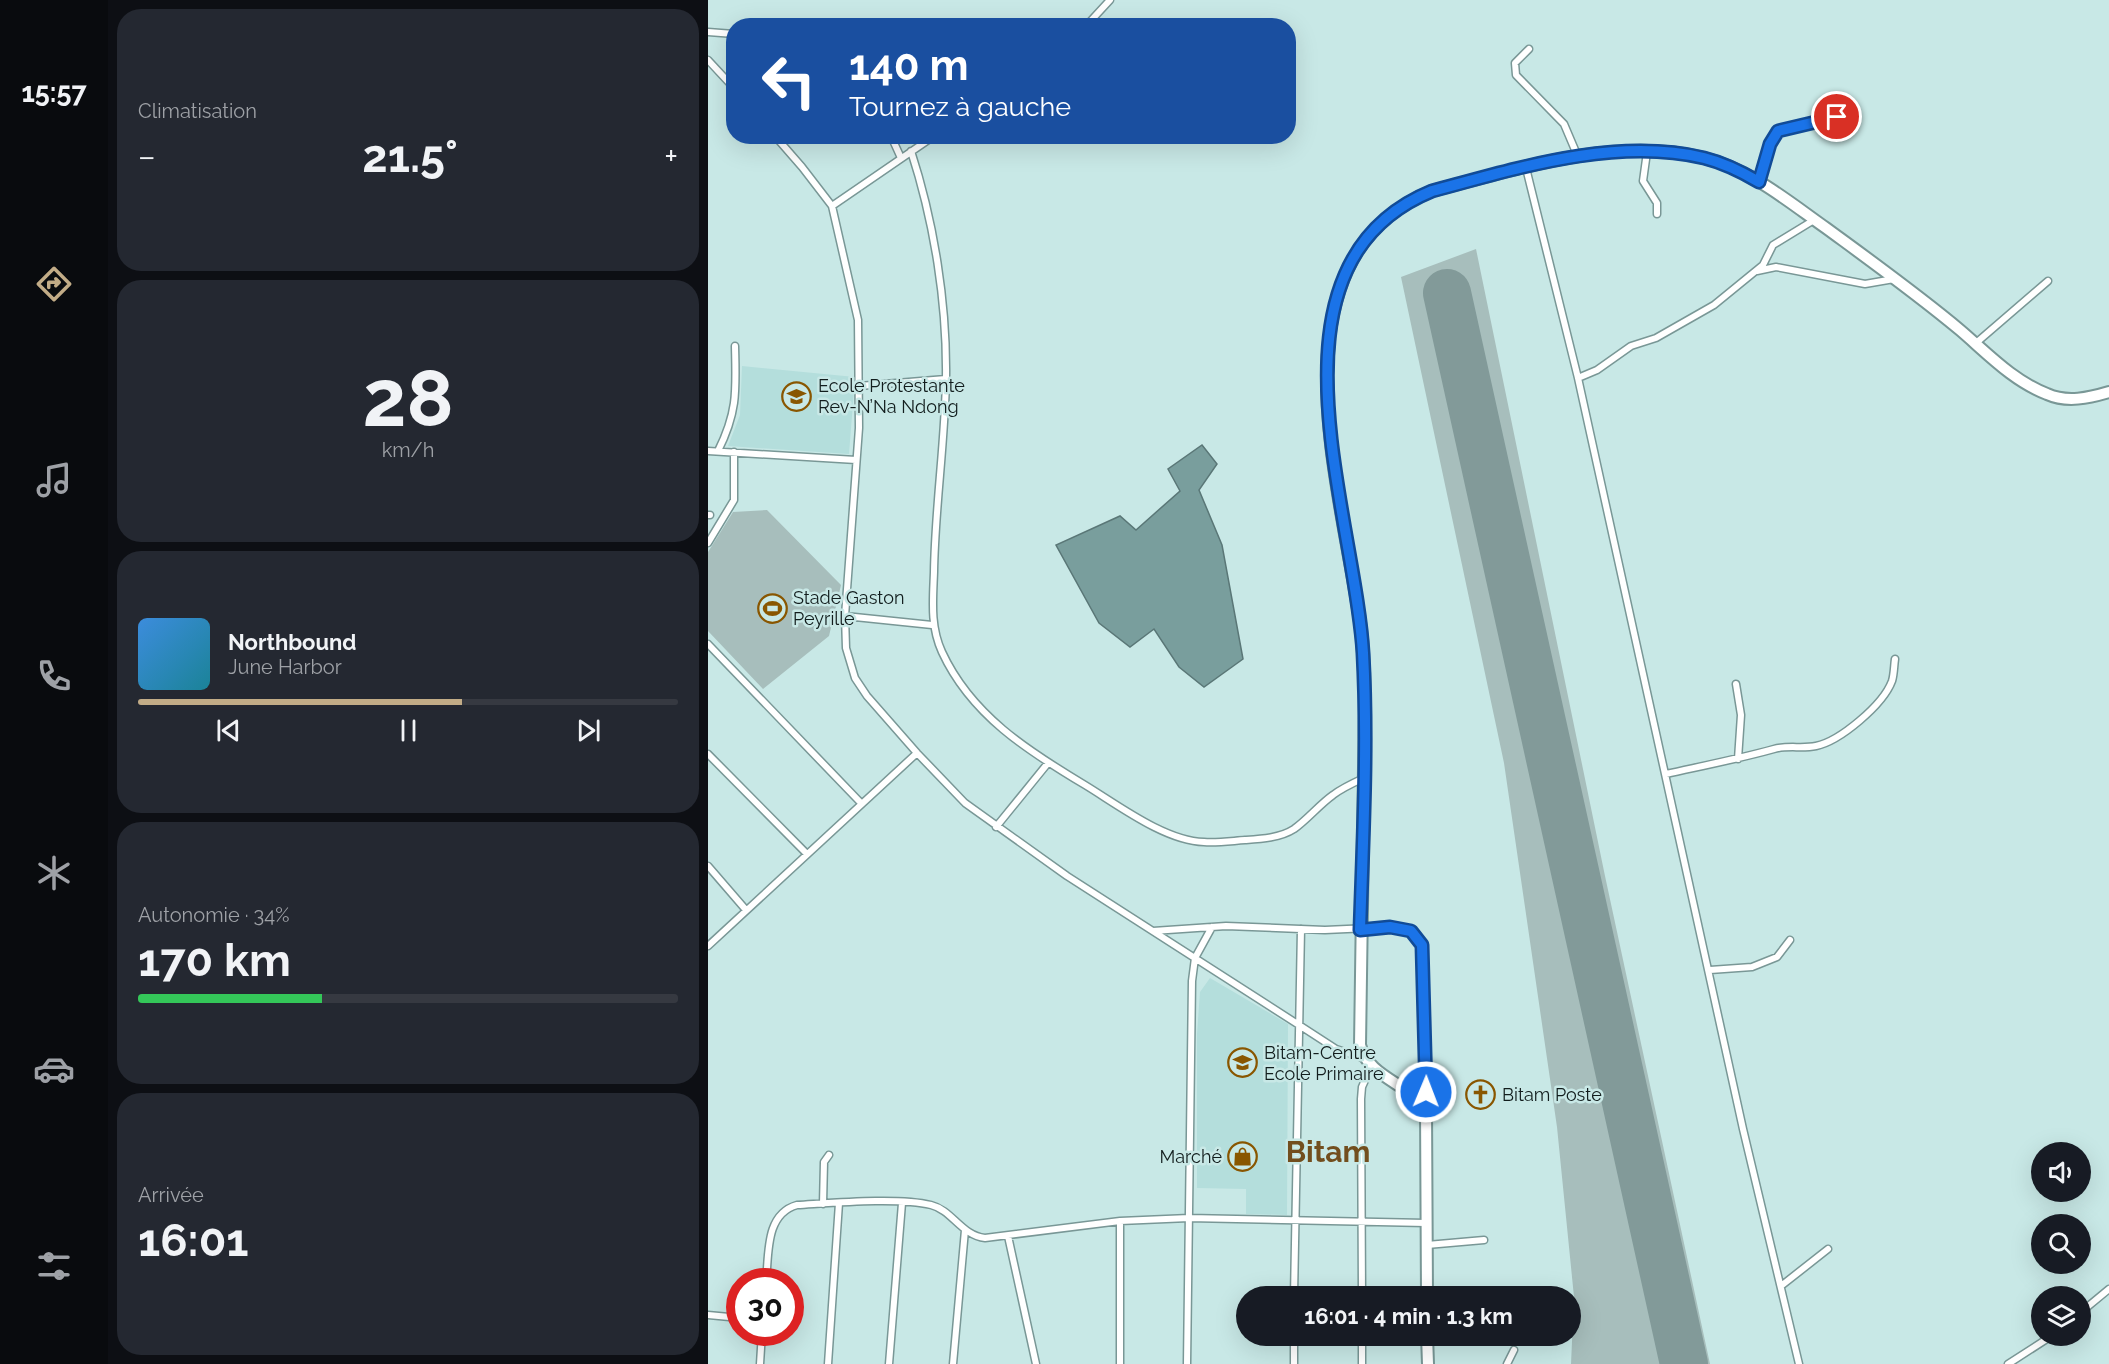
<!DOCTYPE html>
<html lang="fr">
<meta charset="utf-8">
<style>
body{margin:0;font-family:Raleway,sans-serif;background:#242831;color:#f1f3f6;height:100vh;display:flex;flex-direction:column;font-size:22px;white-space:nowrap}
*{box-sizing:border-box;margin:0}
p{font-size:20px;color:#9ea1a6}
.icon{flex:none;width:33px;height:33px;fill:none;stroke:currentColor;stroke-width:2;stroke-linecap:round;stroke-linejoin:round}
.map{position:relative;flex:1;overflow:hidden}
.side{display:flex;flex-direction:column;gap:9px;padding:9px;background:#0d0f14;width:600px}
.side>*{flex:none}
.top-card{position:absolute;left:18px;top:18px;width:570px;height:126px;border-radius:24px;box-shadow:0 6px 24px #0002;background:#1a4fa0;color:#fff;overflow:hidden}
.controls{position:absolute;left:1323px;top:1142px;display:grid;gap:12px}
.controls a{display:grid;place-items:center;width:60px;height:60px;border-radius:50%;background:#171b24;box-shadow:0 6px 24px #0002;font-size:30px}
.speed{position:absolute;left:18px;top:1268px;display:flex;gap:12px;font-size:30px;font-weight:700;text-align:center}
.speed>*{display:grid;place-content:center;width:78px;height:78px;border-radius:50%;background:#171b24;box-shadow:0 6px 24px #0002;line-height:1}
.speed .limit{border:9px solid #d22;background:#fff;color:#111}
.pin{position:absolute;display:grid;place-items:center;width:51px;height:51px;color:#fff;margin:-26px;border:3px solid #fff;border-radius:50%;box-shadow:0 2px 6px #0007}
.me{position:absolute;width:66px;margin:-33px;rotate:1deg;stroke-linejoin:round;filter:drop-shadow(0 0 4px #0008)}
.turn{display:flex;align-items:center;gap:21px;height:126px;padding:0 24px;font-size:27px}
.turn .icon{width:78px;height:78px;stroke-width:2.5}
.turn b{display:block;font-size:42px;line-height:51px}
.big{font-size:45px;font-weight:700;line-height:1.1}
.side .card{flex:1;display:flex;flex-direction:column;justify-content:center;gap:9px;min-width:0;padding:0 21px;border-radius:24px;background:#242831}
.side .dial{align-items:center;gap:0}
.dial b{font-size:78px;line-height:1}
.song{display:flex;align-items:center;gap:18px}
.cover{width:72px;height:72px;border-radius:9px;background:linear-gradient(135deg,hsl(210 70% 55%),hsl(190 70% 35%))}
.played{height:6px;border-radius:3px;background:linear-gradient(90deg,#c2ac87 60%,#363941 60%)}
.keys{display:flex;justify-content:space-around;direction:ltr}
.heat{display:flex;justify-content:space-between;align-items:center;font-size:33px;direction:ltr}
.charge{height:9px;border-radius:4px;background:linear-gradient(90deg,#34c759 34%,#363941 0)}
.trip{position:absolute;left:528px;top:1286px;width:345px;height:60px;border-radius:30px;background:#171b24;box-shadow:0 6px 24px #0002;font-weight:700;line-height:60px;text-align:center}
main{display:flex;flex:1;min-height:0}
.menu{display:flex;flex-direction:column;width:108px;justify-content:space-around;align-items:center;background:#090b0e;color:#9ea1a6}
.menu .icon{width:42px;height:42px}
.menu .selected{color:#c2ac87}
.menu b{font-size:27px;color:#f1f3f6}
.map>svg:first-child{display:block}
.built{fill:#b4dedc}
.green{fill:#a7bebc}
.water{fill:#799e9d;stroke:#5a7777;stroke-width:1.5}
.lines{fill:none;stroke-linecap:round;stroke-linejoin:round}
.runway{stroke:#829a99;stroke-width:48}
.street-casing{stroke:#799796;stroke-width:9}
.highway-casing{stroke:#799796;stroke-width:14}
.street{stroke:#fff;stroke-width:6}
.highway{stroke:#fff;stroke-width:10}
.route-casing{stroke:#114b97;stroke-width:15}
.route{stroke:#1a73e8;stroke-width:10}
.labels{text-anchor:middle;stroke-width:5;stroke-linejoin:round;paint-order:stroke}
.poi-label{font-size:18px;fill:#121d1d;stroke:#c8e8e6;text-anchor:start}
.town-label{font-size:30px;font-weight:bold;fill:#724e1e;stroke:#c8e8e6}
</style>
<main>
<nav class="menu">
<b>15:57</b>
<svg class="icon selected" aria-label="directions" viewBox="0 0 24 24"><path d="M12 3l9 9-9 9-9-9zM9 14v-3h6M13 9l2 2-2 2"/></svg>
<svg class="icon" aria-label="music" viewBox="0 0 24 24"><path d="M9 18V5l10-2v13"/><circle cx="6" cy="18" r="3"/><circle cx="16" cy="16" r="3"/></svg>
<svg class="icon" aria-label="phone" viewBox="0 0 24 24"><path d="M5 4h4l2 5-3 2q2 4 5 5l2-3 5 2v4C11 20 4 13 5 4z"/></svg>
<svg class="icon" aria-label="climate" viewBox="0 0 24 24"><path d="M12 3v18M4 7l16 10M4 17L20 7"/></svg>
<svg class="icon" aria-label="car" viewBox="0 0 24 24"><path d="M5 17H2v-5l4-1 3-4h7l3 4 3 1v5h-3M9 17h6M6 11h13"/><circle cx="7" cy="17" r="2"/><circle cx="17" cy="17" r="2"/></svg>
<svg class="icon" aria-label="filters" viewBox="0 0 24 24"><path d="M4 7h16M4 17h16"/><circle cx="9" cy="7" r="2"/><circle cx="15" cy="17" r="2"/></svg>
</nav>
<section class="side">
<div class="card"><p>Climatisation</p>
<div class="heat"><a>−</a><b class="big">21.5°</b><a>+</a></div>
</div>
<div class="card dial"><b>28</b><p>km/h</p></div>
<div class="card">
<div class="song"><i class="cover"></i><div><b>Northbound</b><p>June Harbor</p></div></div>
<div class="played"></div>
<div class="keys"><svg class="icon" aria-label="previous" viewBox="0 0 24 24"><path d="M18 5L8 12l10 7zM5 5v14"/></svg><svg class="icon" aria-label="pause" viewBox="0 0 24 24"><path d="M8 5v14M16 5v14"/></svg><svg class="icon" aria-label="next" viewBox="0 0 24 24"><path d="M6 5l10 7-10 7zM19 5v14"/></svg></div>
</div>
<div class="card"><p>Autonomie · 34%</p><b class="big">170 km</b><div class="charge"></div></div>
<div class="card"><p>Arrivée</p><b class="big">16:01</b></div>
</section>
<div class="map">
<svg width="1401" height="1364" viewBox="0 0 1401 1364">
<rect width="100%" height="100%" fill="#c8e8e6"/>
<path class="built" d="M34,366L147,377L141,454L20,446L32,415Z
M502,978L580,1024L579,1215L538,1214V1189L489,1188V1034L492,992Z"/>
<path class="green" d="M768,249L897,876L1002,1364H863L866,1297L849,1127L796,763L693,277Z
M59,510L133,585L121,636L55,689L0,631V552L25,512Z"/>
<path class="water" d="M494,445L509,464L491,490L514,545L535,659L496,687L471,667L446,629L422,647L391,623L348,545L412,516L428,530L472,491L460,469Z"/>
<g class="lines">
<path class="runway" d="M739,293L976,1364"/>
<defs>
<path id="street" d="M378,26L402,0
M0,32L26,34
M821,49L807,63L808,75L856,124L870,157
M0,60L26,88
M67,136L94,167L124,206L150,320L151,428L137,616L138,648L147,678L159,696L209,753L257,803L359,876L591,1025L628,1049L655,1058
M183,136L193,158
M203,151C226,222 239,303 238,378C237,443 227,507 226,572C225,600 222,626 234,652C263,715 320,751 377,785C410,805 457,841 496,842C509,843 523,841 537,840C553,839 572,838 586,829C600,819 611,805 625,795C634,788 645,783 656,778
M939,152L935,181L949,203V214
M818,168L870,378L1035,1129L1091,1364
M1051,182L1062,144L1070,131L1129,117
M124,206L226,136
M1049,271L1068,267L1157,284L1186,279
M1268,343L1340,281
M870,378L889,370L923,346L948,338L1006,305L1055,265L1065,245L1106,220
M151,386L238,379
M0,451L148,460
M10,451C30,411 28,390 27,346
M0,515H2
M0,543L26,500V452
M137,616L224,625
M0,644L152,802
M1028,684L1033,715L1030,759
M0,754L98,853
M958,774C994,766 1030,759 1066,749C1080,745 1094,749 1108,746C1132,741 1175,705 1184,681C1186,675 1186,666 1187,659
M288,827L340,763
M0,866L38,910
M445,931L518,926L617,930L683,927L708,934L716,954L718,1107
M0,946L209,753
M1002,970L1044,967L1069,957L1082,940
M115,1204L116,1162L121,1155
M300,1236L328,1364
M719,1245L776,1240
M58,1281C61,1254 57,1214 89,1205C124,1203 190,1197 223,1205C244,1210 254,1236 277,1238L412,1221L481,1218L718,1223
M1073,1286L1120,1249
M586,1296L593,929
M654,1296L653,1099L654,1087L663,1067
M1372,1313L1401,1289
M0,1315L32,1318
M654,1335V1364
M52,1364L54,1332
M120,1364L131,1203
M181,1364L194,1203
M245,1364L257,1230
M412,1364V1221
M479,1364L484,981L487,958L504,927
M586,1364V1335
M799,1364L806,1350
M1300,1364L1345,1335"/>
<path id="highway" d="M719,1296L718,1108C699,1083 660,1077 652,1045L657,699C656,674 656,648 652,622C634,489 558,259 724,191C810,169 907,136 996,158C1042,169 1081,202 1118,228C1163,261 1209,294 1252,330C1279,353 1305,381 1339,394C1359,403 1381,398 1401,392
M719,1335L720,1364"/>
</defs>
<use href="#street" class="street-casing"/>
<use href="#highway" class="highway-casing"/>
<use href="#street" class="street"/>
<use href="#highway" class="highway"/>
</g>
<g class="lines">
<defs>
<path id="route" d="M718,1092L714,945L703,931L682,927L652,930C655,838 660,745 655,653C647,513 546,264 724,191C810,168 907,137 996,158C1016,163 1034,172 1051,182L1062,144L1070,131L1129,117"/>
</defs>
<use href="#route" class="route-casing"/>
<use href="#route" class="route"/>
</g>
<defs>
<symbol id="school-ring" viewBox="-11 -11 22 22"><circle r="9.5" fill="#c8e8e6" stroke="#895600" stroke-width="1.5"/><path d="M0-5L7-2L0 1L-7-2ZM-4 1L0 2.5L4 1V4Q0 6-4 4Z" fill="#895600"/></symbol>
<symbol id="stadium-ring" viewBox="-11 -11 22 22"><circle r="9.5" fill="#c8e8e6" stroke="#895600" stroke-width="1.5"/><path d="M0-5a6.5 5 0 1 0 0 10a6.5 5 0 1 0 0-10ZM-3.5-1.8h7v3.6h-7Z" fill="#895600"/></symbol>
<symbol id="church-ring" viewBox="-11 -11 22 22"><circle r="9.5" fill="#c8e8e6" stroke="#895600" stroke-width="1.5"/><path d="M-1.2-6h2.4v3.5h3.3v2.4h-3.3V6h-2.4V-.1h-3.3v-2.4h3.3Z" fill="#895600"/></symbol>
<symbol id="shop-ring" viewBox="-11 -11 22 22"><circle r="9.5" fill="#c8e8e6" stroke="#895600" stroke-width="1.5"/><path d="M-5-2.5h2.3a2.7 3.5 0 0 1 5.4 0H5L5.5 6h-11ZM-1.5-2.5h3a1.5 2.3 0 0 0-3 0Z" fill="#895600"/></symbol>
</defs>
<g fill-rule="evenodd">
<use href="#school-ring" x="72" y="380" width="33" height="33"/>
<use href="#stadium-ring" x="48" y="592" width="33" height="33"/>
<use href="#school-ring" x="518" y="1046" width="33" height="33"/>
<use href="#church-ring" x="756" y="1078" width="33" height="33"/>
<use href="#shop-ring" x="518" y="1140" width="33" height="33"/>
</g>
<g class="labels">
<g class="poi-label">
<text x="110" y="392">Ecole Protestante<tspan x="110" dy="21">Rev-N’Na Ndong</tspan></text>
<text x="85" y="604">Stade Gaston<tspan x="85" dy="21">Peyrille</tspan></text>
<text x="556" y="1059">Bitam-Centre<tspan x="556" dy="21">Ecole Primaire</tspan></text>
<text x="794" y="1101">Bitam Poste</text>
<text x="514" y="1163" text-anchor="end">Marché</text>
</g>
<g class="town-label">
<text x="620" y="1162">Bitam</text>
</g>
</g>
</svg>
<div class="controls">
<a><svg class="icon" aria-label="sound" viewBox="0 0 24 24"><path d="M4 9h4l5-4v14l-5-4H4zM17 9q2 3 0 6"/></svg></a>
<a><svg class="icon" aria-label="search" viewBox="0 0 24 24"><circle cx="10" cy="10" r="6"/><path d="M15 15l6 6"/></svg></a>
<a><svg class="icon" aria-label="layers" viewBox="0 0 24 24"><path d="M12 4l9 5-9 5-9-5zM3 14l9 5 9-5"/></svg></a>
</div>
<div class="speed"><div class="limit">30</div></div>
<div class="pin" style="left:1129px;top:117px;background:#d93025"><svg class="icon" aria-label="arrive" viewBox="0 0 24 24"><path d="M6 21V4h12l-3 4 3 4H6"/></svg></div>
<svg class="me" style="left:718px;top:1092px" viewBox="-20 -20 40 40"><circle r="17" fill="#1a73e8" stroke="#fff" stroke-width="3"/><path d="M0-11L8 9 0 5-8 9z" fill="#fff"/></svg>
<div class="trip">16:01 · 4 min · 1.3 km</div>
<div class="top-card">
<div class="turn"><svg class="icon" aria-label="left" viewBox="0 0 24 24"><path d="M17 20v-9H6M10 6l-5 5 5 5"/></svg><div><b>140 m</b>Tournez à gauche</div></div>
</div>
</div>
</main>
